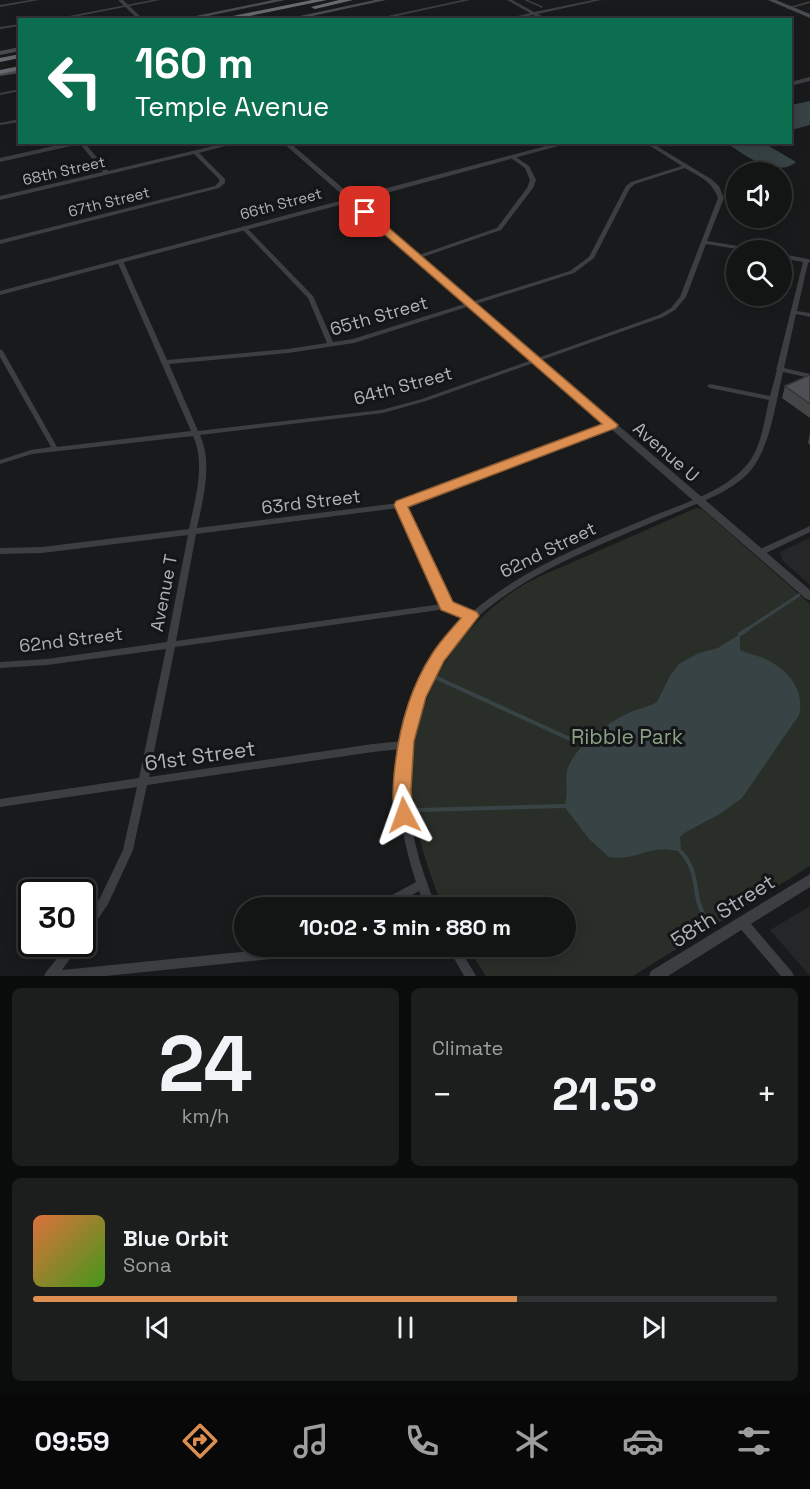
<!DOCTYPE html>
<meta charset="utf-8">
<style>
body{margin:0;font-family:"Space Grotesk",sans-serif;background:#1c1d1d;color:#f1f3f6;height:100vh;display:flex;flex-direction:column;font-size:22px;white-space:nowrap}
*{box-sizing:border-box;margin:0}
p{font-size:20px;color:#9d9ea0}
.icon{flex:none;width:33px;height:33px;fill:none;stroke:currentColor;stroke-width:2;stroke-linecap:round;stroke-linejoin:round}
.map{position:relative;height:976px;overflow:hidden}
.sheet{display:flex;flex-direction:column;gap:12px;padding:12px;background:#0a0b0b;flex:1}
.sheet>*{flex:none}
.guide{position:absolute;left:18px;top:18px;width:774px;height:126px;border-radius:0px;box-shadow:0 3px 15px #0003,0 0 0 2px #323334;background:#0b6e4f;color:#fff;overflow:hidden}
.buttons{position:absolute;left:726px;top:162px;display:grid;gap:12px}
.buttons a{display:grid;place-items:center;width:66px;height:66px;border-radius:50%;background:#131414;box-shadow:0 3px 15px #0003,0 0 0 2px #323334;font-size:30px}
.speed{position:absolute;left:18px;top:879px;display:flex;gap:12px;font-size:30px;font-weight:700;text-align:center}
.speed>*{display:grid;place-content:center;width:78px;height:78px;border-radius:50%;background:#131414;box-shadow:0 3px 15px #0003,0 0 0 2px #323334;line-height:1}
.speed .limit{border:3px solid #111;border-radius:9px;background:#fff;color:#111}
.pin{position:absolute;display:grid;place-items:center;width:51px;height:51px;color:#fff;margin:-26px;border-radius:12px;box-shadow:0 3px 9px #0006}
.me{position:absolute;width:66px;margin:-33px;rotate:356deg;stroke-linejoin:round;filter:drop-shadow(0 0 4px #0008)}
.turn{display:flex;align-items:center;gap:21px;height:126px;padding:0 18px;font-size:27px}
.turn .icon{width:78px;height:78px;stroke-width:2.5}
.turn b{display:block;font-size:42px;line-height:51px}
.big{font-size:45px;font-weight:700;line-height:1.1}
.sheet .card{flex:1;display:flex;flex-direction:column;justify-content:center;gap:9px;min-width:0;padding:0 21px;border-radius:9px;background:#1c1d1d}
.sheet .dial{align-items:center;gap:0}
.dial b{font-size:78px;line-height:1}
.song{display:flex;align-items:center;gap:18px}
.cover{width:72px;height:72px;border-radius:9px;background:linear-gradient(135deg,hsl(20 70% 55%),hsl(100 70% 35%))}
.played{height:6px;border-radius:3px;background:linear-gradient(90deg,#dc8f50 65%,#323334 65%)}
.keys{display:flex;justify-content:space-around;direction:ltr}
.heat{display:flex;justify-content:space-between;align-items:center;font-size:33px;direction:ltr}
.sheet .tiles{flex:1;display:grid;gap:12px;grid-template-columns:1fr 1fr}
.card:last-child{grid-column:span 2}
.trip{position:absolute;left:234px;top:897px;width:342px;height:60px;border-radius:30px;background:#131414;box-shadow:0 3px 15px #0003,0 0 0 2px #323334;font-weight:700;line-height:60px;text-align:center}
.tabs{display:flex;height:96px;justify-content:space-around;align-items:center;background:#080808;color:#9d9ea0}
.tabs .icon{width:42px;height:42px}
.tabs .current{color:#dc8f50}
.tabs b{font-size:27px;color:#f1f3f6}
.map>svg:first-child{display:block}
.built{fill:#252628}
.green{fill:#292f28}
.water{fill:#384346}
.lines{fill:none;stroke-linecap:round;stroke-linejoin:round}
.stream-far2{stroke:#384346;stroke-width:1.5}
.stream-far1{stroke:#384346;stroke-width:3}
.stream{stroke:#384346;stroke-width:4}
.minor{fill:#3d3e41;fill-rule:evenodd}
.tertiary{fill:#3d3e41;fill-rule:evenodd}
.secondary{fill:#494c4f;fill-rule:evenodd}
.motorway{fill:#676b70;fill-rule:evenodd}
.wall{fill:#434547}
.building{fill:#4e5053;stroke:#37383a;stroke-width:1.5}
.route{fill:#dc8f50;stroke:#8f5d34;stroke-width:1.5}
.labels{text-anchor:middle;stroke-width:6;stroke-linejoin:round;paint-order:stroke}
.far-street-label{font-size:15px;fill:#adb3b9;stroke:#141516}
.street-label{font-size:18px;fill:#adb3b9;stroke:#141516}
.near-park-label{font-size:21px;fill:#8ba187;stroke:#141516}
.near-street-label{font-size:21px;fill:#adb3b9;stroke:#141516}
</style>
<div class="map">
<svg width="810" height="976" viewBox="0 0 810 976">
<rect width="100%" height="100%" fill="#191a1b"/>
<path class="built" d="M810,538V585L782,560L780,552Z
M810,906V976L770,930Z"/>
<path class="green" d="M696,508L702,509L810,604V866L633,976H486L467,947L566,946V908H444L441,903C428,869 416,834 412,798C404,711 452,628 525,584C545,573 567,565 587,556C623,540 660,524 696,508Z"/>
<path class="water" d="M810,101V125L791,130V105Z
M726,143H764L796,162C775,179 744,154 726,143Z
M740,634V650C748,654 756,655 763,658C785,667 806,689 799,715L742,798L720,814L684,833L680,837L681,852C651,842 636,862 609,857L589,839L564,806C570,793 563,779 569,765C581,741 608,722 631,712C640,708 649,707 657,702L670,676L679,664L699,653L718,648Z"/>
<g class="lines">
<path class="stream-far2" d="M526,0L542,7"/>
<path class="stream-far1" d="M746,630L799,595"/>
<path class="stream" d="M740,634L748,629
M437,678L583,745
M419,810L564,806
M681,852C701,873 691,895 705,917"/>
<path class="minor" d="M30,0H39L0,7V5Z
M152,0H160L59,20H48Z
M462,0H470L379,20H369Z
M507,0H512L534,12L593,0H601L538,14L548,20H542L533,15L510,20H500L530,13Z
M810,1V3L788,9L786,8Z
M20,24V26L0,29V27Z
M20,89V91L0,95V93Z
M20,119V122L0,125V123Z
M71,142H84L108,171L230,142H240L199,153L225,179V183L219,188L0,244V240L215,186L219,182V179L194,154L0,200V196L103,172L80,144L0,162V158Z
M644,142H650L711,179L719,186L724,198L707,241L750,248L752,249L753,250H743L706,244L686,297L675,310L663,317L426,401L383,413L200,435C213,464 203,498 197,528L399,503L609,423H613L615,425L613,427L404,506L450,604L471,613C522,569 586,544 648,518C679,505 721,493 744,468C761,451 764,422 769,400L710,388L707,386L710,384L770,396L777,370L776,369L777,367L803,262L782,258V254L808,259L810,260V262L808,263L797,311L810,313V317L796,314L784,368L810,374V378L783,372C776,401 770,448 751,470C733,491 705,500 680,511C659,519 639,528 618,537C569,558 520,580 480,615C461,630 438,661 428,683C425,690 423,698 421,705C397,776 408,840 437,908H426L419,891L389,908H373L374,905L416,882C401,837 396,797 400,749L373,752L147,785L133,850L108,904L86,937L82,938V923L100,898L123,850L137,787L0,807V799L139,778L166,649L47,665L0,668V662L47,659L167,642L188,535L42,553L0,554V548L42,547L189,529C195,499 206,465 193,436L32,454L0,464V460L31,450L51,447L0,357V349L3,351L57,447L191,431L117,261L118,260L120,259L123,261L167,360L288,349L327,343L308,298L242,229L241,228L244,226L246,227L313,296L333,342L353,339L570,271L589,257L626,186L631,182L682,166ZM685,168C701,178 711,180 718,198L680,297L671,308L659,315L422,399L381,410L198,431L169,364L288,353L354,343L574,273L594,258L630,188L635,184ZM398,508L442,604L176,641L196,534ZM446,609L466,618C459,626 450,633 444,642C422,669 408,708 402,741L373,744L149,777L175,647Z
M513,155L529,166L536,180L533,188L501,230L420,258H416V256L497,228L527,188L530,180L525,168L511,158V156Z
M810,526V532L762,555H756L755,553L756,551Z
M742,917L746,918L792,972L794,976H781L738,926L737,922L738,918Z
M69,944H80L62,970L271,949L279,946H304L303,950L299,951L271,959L106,976H44L46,972Z
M447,946H458L476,976H464Z"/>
<path class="tertiary" d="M118,0H123L144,20H139Z
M810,77V81L790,86V82Z
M282,142H289L353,197L561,142H573L357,201L810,590V600L806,599L351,202L0,295V291L347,199Z
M810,874V887L668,976H649L651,971Z"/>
<path class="secondary" d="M273,0H285L189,20H176Z
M375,0H386L294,20H281Z
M768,0H776L810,14V18Z
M20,47V51L0,55V51Z
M20,69V73L0,76V72Z"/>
<path class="motorway" d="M312,0H327L230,20H213Z
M339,0H353L315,9L311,7Z
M20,54V58L0,62V58Z
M20,66V70L0,74V70Z"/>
</g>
<path class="wall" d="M810,375V418L782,398L785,386Z
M810,432V445L808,443Z"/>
<path class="building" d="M810,375V404L785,386Z"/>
<path class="route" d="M361,210H368L618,425L616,428L408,507L453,602L477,612L479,616L444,661L426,697L414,741L411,789L413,815L410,821L404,823L398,821C391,808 393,790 394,775C398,732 408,691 432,654C440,641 451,630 461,618L441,610L394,505L396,501L602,424L361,214Z"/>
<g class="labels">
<g class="far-street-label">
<text transform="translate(64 171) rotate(-13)" y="5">68th Street</text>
<text transform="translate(109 202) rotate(-14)" y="5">67th Street</text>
<text transform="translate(281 204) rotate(-15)" y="5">66th Street</text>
</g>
<g class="street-label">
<text transform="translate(379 316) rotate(-16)" y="6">65th Street</text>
<text transform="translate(403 386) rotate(-15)" y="6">64th Street</text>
<text transform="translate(666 452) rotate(41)" y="6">Avenue U</text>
<text transform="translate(311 502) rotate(-7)" y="6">63rd Street</text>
<text transform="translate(548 550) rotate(-26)" y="6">62nd Street</text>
<text transform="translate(164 593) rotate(-79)" y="6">Avenue T</text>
<text transform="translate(71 640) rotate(-7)" y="6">62nd Street</text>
</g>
<g class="near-park-label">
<text x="627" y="744">Ribble Park</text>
</g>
<g class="near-street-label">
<text transform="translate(200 756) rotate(-8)" y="7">61st Street</text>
<text transform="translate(723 911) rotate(-32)" y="7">58th Street</text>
</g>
</g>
</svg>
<div class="buttons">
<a><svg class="icon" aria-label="sound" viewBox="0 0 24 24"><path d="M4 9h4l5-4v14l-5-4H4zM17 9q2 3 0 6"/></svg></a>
<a><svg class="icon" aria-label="search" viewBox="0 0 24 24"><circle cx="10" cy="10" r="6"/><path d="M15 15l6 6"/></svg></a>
</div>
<div class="speed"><div class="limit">30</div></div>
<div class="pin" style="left:365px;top:212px;background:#d93025"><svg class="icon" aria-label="arrive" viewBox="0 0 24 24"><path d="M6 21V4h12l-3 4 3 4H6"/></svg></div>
<svg class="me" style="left:404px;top:815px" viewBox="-20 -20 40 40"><path d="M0-17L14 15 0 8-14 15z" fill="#dc8f50" stroke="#fff" stroke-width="4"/></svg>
<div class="trip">10:02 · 3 min · 880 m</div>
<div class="guide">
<div class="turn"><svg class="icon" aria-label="left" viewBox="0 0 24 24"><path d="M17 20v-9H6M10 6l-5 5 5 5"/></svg><div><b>160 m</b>Temple Avenue</div></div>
</div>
</div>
<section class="sheet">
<div class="tiles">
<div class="card dial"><b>24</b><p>km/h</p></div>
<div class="card"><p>Climate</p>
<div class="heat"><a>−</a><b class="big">21.5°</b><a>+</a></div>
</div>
<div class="card">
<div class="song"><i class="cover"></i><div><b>Blue Orbit</b><p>Sona</p></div></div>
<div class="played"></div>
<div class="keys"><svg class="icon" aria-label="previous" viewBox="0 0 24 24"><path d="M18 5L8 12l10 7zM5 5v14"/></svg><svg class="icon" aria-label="pause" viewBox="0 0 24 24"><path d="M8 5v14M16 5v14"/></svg><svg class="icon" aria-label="next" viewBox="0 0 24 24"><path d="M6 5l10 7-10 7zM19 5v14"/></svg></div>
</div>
</div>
</section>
<nav class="tabs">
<b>09:59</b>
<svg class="icon current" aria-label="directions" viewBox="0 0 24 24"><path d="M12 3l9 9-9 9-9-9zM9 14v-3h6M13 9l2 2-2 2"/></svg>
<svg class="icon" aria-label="music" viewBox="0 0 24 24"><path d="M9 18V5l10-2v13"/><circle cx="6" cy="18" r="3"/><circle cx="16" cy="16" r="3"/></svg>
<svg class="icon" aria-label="phone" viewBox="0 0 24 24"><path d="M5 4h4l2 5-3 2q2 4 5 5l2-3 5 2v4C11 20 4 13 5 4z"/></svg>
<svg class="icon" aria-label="climate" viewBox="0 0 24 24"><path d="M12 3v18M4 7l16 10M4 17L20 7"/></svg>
<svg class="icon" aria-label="car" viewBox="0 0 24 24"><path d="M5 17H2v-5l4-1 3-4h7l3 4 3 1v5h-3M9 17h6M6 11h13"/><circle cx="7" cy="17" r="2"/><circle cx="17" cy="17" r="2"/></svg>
<svg class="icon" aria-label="filters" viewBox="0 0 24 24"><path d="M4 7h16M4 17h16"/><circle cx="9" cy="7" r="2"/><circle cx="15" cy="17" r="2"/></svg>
</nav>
